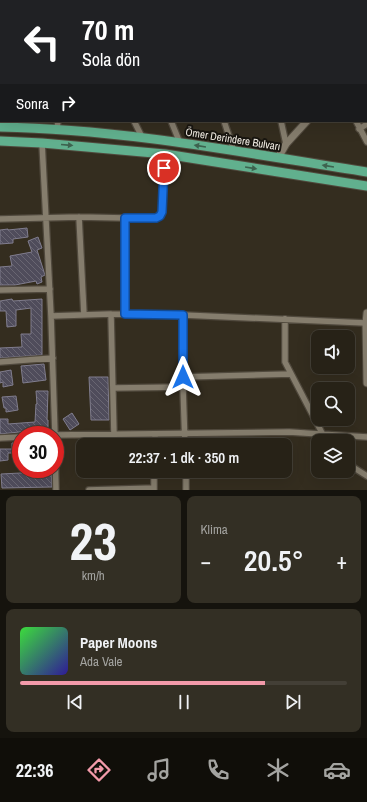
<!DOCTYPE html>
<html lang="tr">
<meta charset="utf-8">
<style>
body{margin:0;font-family:"Archivo Narrow",sans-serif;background:#332f24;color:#f1f3f6;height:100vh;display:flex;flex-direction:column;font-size:15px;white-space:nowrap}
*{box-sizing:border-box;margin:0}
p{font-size:13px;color:#a4a4a1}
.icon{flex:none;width:22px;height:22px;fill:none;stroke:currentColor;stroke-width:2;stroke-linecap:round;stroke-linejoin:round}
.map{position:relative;height:490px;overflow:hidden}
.sheet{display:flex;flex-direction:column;gap:6px;padding:6px;background:#15130d;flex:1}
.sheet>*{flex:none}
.hud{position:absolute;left:0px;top:0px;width:367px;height:122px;box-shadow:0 4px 16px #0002,0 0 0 1px #433f36;background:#202124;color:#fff;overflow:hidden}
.buttons{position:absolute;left:311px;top:330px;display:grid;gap:8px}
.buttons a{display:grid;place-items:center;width:44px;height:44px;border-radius:8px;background:#272217;box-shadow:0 4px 16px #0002,0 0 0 1px #433f36;font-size:20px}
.speed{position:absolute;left:12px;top:426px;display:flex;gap:8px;font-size:20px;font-weight:700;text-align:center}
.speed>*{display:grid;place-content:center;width:52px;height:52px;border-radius:50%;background:#272217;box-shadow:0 4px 16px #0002,0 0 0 1px #433f36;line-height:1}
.speed .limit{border:6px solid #d22;background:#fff;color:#111}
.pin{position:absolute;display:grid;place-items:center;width:34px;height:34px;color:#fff;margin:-17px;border:2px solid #fff;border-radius:50%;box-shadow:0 1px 4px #0007}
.me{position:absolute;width:44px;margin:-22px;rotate:0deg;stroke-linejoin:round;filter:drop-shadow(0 0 3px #0008)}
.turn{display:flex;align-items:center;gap:14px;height:84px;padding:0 16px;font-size:18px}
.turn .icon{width:52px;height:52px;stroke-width:2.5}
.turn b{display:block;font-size:28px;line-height:34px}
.then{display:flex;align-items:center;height:38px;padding:0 16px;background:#0003;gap:8px;font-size:15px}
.big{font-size:30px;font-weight:600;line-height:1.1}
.sheet .tile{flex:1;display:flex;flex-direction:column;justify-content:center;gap:6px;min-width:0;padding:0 14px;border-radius:8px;background:#332f24}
.sheet .dial{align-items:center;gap:0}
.dial b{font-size:52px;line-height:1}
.song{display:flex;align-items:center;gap:12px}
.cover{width:48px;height:48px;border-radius:6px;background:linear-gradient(135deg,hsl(120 70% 55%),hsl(250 70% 35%))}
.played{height:4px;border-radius:2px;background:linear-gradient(90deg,#f39aaa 75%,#433f36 75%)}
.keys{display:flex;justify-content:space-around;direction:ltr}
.heat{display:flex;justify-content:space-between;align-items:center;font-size:22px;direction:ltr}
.sheet .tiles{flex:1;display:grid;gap:6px;grid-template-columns:1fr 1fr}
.tile:last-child{grid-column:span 2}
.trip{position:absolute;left:76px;top:438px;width:216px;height:40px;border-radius:8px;background:#272217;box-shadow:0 4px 16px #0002,0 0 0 1px #433f36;font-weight:600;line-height:40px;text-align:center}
.dock{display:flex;height:64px;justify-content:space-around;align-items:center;background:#100e09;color:#a4a4a1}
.dock .icon{width:28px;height:28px}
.dock .active{color:#f39aaa}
.dock b{font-size:18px;color:#f1f3f6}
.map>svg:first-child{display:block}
.building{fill:url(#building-back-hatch);stroke:#807d8e}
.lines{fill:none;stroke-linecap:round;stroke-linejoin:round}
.minor-casing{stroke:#50493d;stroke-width:8}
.tertiary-casing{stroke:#50493d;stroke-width:9}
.trunk-casing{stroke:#50493d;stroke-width:11}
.minor{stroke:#857d6d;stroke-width:5.5}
.tertiary{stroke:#857d6d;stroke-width:7}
.trunk{stroke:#61b08e;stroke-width:9}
.oneway{fill:#3d634f}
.route-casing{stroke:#114b97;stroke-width:10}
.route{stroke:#1a73e8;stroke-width:7}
.labels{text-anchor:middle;stroke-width:4;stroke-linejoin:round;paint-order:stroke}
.street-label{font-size:11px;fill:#f3eee5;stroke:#191610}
</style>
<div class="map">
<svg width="367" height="490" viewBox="0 0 367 490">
<defs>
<pattern id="building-back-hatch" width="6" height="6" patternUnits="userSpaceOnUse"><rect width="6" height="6" fill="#4f4c5b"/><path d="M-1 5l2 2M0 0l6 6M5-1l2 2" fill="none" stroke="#696672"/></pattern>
</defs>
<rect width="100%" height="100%" fill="#342d1f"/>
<path class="building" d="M27,228L28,237L13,239V243L0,244V230L8,229V230Z
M38,237L42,248L37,250L45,275L41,277L42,282L37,284L36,281L15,285H0V267L12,266L10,256L32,252L28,241Z
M12,299L13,301L42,299V355L0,358V348L22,347L21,334H31V308L16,310V326L7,327L6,311H0V301Z
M44,364L46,380L23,383L21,366Z
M11,370L13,385L3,387V382L0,383V372Z
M89,377H108L109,420H91Z
M36,391H48L47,420H48V429L0,434V419H8V424L35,422L36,404H37Z
M16,396L18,410L6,412V408H4L2,397Z
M72,413L79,424L70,430L63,419Z
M12,443H21V453H8V460L0,461V449H12Z
M39,469H51L52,487L2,488L1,474L40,472Z"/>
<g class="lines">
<defs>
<path id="minor" d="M27,0V1
M82,0L83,1
M144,0L145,1
M310,0L311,1
M8,1L10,0
M164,1V0
M224,1L225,0
M292,1L293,0
M0,4H1
M366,47L367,49
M134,121L142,137
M171,121L180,143
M224,121L234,151
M281,121L286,144
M356,121L367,142
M57,129L58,121
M359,129L367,124
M42,143L51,316L55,435
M79,217L84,315
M125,218L154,219L160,216L162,212L165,154
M0,219L79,217L125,218V314
M0,290L50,289
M111,314L114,435
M183,315V387L185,445
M51,316L111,314L183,315L366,323
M285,319V362L322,433L328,441
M0,362L53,358
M183,377L291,374
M113,388L183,387
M53,435L289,432L367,437
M0,438L21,437
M55,443L56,490
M155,445V434
M348,464L367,476
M186,471V490
M89,490L154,488
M154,490V471"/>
<path id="tertiary" d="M366,66H367
M278,158L286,144L307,121
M367,313L366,323L367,383"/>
<path id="trunk" d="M0,127C123,129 245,153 367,172
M0,141L42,143L165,154L367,186"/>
</defs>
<use href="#minor" class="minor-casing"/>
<use href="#tertiary" class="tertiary-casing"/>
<use href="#trunk" class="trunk-casing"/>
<use href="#minor" class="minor"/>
<use href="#tertiary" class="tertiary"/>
<use href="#trunk" class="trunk"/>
</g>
<defs><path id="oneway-solid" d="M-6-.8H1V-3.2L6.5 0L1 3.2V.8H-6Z"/></defs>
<g class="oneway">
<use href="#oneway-solid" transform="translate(67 145) rotate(5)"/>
<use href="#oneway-solid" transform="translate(200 146) rotate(-171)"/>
<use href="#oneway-solid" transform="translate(328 166) rotate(-171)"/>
<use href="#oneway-solid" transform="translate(251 168) rotate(9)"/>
</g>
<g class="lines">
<defs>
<path id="route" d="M164,168L162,212L160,216L156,218H125V314L183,315V377"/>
</defs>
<use href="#route" class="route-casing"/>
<use href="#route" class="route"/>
</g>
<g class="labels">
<g class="street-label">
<text transform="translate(233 139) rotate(9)" y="4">Ömer Derindere Bulvarı</text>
</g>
</g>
</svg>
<div class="buttons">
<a><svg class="icon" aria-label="sound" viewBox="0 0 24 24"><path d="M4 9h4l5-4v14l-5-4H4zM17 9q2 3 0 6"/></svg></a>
<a><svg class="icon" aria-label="search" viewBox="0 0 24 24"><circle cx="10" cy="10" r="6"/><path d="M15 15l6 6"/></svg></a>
<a><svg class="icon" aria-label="layers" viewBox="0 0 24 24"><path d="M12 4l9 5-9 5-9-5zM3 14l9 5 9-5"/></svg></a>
</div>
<div class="speed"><div class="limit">30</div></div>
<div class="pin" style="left:164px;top:168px;background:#d93025"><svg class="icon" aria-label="arrive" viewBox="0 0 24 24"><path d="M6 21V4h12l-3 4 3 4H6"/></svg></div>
<svg class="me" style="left:183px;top:377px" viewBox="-20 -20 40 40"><path d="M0-17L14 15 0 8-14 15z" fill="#1a73e8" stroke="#fff" stroke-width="4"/></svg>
<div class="trip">22:37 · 1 dk · 350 m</div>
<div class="hud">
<div class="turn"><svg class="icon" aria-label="left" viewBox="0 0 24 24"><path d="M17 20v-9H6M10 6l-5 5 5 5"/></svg><div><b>70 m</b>Sola dön</div></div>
<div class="then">Sonra<svg class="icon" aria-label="right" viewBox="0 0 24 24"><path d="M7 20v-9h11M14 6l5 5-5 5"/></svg></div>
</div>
</div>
<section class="sheet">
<div class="tiles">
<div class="tile dial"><b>23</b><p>km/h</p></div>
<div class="tile"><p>Klima</p>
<div class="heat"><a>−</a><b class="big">20.5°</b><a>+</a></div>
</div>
<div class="tile">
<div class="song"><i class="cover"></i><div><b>Paper Moons</b><p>Ada Vale</p></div></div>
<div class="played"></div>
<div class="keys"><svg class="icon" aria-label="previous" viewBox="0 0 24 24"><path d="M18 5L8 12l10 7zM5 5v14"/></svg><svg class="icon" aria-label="pause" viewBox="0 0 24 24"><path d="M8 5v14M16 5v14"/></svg><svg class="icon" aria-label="next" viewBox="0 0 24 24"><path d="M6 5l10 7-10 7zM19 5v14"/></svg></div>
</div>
</div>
</section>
<nav class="dock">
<b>22:36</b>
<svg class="icon active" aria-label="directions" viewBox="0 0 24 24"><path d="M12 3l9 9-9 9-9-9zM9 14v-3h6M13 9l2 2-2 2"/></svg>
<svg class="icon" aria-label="music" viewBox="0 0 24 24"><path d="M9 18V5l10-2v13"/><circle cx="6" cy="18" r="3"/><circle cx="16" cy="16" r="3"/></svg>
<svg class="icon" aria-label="phone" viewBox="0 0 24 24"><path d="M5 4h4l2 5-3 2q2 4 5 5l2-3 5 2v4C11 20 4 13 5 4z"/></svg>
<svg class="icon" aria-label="climate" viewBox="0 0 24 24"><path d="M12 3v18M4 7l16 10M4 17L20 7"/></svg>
<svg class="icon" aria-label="car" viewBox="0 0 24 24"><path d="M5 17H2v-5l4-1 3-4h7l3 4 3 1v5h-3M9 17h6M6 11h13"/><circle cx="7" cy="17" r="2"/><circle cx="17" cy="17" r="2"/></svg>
</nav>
